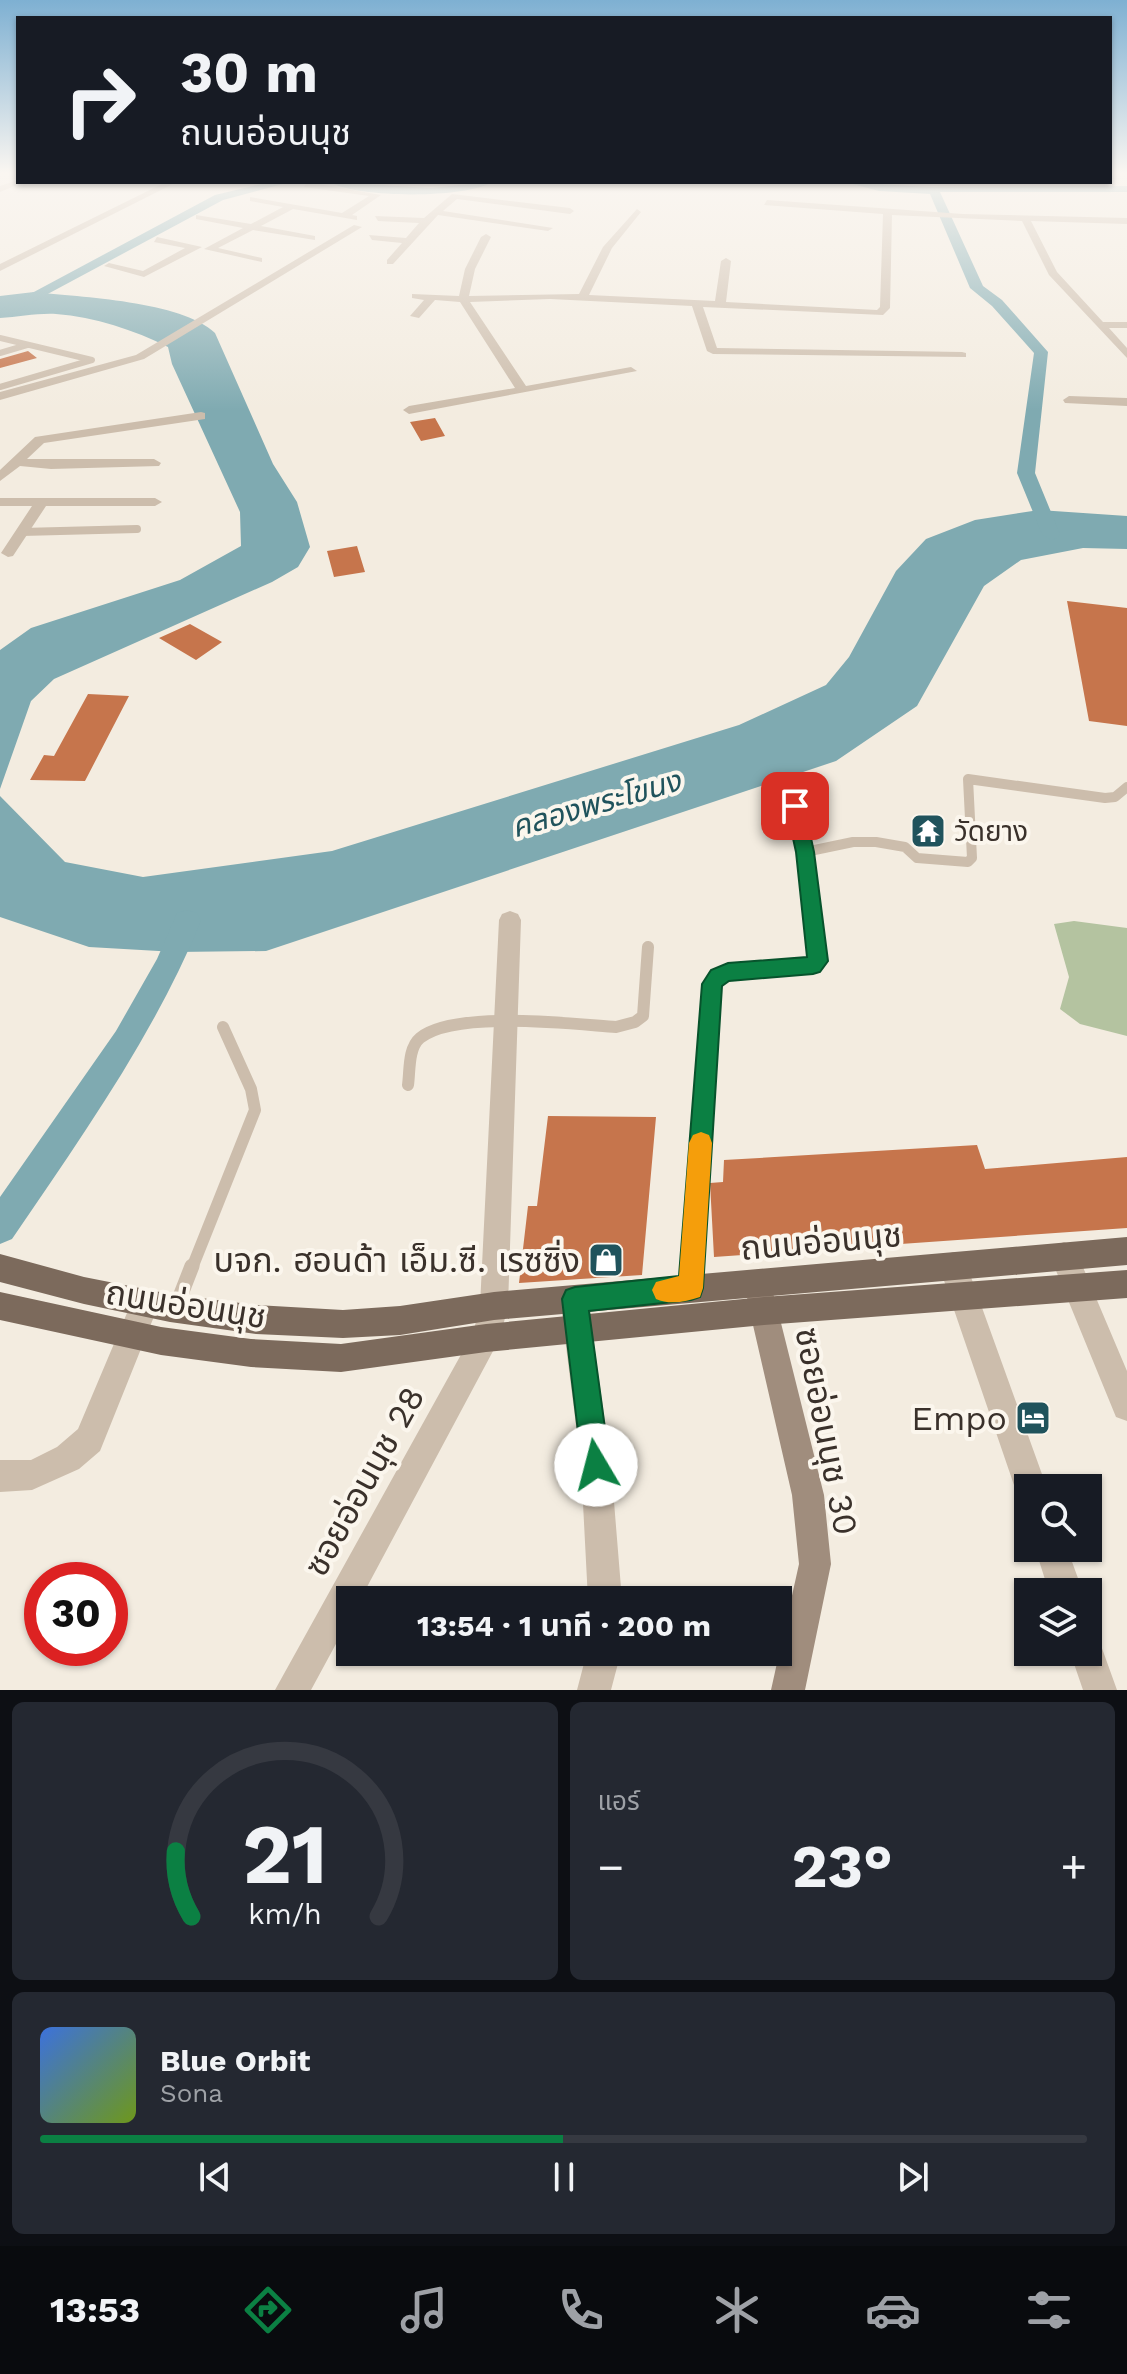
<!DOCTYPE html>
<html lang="th">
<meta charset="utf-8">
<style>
body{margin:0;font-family:"Work Sans","Noto Sans Thai",sans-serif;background:#242831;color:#f1f3f6;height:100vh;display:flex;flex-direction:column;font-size:30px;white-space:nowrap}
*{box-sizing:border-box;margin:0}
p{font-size:26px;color:#9ea1a6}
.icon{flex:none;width:44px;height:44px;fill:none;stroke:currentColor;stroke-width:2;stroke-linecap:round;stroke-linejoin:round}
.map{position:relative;height:1690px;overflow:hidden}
.side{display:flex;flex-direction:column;gap:12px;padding:12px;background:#0d0f14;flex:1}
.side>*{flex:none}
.top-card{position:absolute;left:16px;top:16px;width:1096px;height:168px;border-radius:0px;box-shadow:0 2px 6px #0004;background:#171b24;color:#f1f3f6;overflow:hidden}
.fabs{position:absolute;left:1014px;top:1474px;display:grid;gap:16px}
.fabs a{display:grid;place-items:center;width:88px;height:88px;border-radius:0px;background:#171b24;box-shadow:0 2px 6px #0004;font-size:40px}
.speed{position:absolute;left:24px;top:1562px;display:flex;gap:16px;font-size:40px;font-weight:700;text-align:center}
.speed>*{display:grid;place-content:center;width:104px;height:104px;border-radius:50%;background:#171b24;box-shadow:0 2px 6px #0004;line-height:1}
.speed .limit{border:12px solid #d22;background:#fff;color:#111}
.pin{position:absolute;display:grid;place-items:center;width:68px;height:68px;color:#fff;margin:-34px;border-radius:16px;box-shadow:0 4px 12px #0006}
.me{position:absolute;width:88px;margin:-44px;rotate:352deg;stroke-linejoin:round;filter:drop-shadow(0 0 6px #0008)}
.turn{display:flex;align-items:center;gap:28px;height:168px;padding:0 32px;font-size:36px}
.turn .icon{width:104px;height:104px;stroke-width:2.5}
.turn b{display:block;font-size:56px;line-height:68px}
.big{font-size:60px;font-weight:700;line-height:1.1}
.side .widget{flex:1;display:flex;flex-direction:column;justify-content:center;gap:12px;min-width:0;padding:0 28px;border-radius:12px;background:#242831}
.side .dial{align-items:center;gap:0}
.dial svg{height:208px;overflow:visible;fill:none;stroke:#363941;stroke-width:7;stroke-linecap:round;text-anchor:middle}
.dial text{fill:#f1f3f6;stroke:none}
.song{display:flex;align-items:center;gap:24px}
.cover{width:96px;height:96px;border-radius:12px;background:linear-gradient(135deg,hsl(220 70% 55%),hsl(80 70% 35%))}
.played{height:8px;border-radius:4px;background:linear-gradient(90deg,#0b8043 50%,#363941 50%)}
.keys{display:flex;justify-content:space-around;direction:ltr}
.heat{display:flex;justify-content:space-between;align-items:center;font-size:44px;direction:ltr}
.side .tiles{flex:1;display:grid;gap:12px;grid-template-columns:1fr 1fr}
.widget:last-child{grid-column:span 2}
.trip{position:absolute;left:336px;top:1586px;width:456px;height:80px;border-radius:0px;background:#171b24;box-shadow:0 2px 6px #0004;font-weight:700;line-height:80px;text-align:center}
.tabs{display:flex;height:128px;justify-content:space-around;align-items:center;background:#090b0e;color:#9ea1a6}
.tabs .icon{width:56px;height:56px}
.tabs .current{color:#0b8043}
.tabs b{font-size:36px;color:#f1f3f6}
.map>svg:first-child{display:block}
.green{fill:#b4c3a0}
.water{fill:#7faab1}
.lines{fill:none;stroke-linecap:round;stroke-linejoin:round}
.canal{fill:#7faab1;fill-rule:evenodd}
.building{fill:#c6754c}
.lane-far4{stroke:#ccbdac;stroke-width:6}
.lane-far3{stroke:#ccbdac;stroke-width:8}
.lane-far2{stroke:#ccbdac;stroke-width:10}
.lane-far1{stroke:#ccbdac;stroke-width:12}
.lane{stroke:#ccbdac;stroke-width:15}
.street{fill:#ccbdac;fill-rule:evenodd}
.secondary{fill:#a08d7d;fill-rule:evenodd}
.primary{fill:#7c6a5c;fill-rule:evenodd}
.route{fill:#0b8043;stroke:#07532c;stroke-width:2}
.slow{fill:#f59e0b}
.labels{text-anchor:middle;stroke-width:8;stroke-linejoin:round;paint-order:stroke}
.poi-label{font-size:28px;fill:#3a312b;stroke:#fbf6ed;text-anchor:start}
.water-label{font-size:30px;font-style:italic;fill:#20535c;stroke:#fbf6ed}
.near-street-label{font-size:34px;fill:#3a312b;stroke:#fbf6ed}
.near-poi-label{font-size:34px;fill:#3a312b;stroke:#fbf6ed;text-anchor:end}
</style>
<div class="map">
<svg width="1127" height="1690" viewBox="0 0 1127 1690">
<rect width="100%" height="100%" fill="#f3ece0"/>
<path class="green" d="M1074,921L1127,928V1036L1080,1024L1060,1009L1069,977L1054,924Z"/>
<path class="water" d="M34,292C80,297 182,301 215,333L273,464L297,502L310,547L298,567L272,582L54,679L31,701L0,789V650L31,628L180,580L241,546L240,512L172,364L168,347C134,330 95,317 56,314C38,313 18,317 0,318V296Z
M1039,510L1127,516V549L1083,548L1021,560L984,586L917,706L836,761L266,951L176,952L89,947L0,917V796L65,862L143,877L332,851L739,725L826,685L849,657L896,571L926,539L975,520Z"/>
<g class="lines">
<path class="canal" d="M270,182H290L223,200L16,311L4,308L215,195Z
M330,182L431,188L492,182C466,199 355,198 330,182Z
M845,182L929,187L1127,186V192H940L983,286L1002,300L1048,352L1035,473L1060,534L1058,538L1051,540L1042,534L1017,473L1034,353L992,306L970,288L930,194L879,191Z
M187,910L197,913L201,921C153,1037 82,1136 12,1239L0,1244V1197L116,1031L157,959L177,913Z"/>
</g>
<path class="building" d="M28,351L37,358L0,368V359Z
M435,418L445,436L421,441L410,422Z
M357,546L365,572L334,577L327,551Z
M1067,601L1127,608V726L1089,721Z
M190,624L222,642L196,660L159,638Z
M88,694L129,696L85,781L30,780L44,755L54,756Z
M548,1116L656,1117L642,1275L519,1283L528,1206H537Z
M977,1145L985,1169L1127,1157V1228L714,1257L710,1183L723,1182L724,1160Z"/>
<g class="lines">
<path class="lane-far4" d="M0,338L92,360L0,387
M0,353L27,345"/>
<path class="lane-far3" d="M22,532L137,529"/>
<path class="lane-far2" d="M790,783L805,852L815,935
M805,852L853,842H876L905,847L917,858L968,862L972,858L968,779L1105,798L1115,797L1127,787"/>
<path class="lane-far1" d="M408,1085C410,1071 408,1048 420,1038C454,1010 572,1024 616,1027L635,1022L643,1016L648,947
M192,1268L255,1110L251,1089L223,1027
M692,1268L712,984L718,976L728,972L813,965L818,961L815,933"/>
<path class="lane" d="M691,1286L692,1266
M176,1307L192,1266"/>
<path class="street" d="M18,180L24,182L0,192V186Z
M166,182H177L0,271V264Z
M307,182L381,195L352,215L357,216V220L293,209L261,226L315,236V240L253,230L218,248L262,258V262L204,249L243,228L196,219V215L251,224L283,207L250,201V197L342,213L369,196L304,187Z
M452,194L570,208L574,211L570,214L457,199L443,211L553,228L548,231L438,215L393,264H387V260L402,243L372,240L369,235L406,238L419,223L378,221L375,216L424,218Z
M767,200L963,214L1127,218V224L1031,221L1057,272L1103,322H1127V328H1109L1127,348V358L1049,275L1022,221L892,215L890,308L883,315L703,307L717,348L962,352L966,353V357L713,354L707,351L692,306L550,299L470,302L526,386L631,367L637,371L409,414L403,410L409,406L515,388L460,302L435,300L419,318L410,316L424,300L412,298V294L459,296L465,269L481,237L486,234L491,237L475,269L469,296L579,294L603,247L637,209L641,212L612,248L589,295L715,301L721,261L726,258L731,261L726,302L877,310L880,307L883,214L764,205Z
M354,225L362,227L144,359L0,400V392L136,355Z
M157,237L202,247L144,277L104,266L109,263L143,271L185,248L154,242Z
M1069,396L1127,398V406L1065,403L1063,400Z
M201,412L205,413V419L44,443L27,459H154L161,463L159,466L51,469L20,466L0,481V470L35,437Z
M0,498H155L162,502L155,506H46L13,556L8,557L1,553L32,506H0Z
M510,911L518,914L521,920L508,1306L500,1338L360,1600H350V1618L311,1690H275L473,1333L480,1306L499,920L502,914Z
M1064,1242L1074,1246L1127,1371V1421L1116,1417L1050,1256L1054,1246Z
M953,1252L963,1256L967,1266L1047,1488H1028V1502L1020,1499L1015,1488L939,1266L943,1256Z
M145,1290L155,1294L159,1304L100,1451L79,1469L32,1490L0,1492V1460H31L57,1447L78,1429L135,1294Z
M576,1301L586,1305L590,1315L611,1465L622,1600H588L581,1465L562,1315L566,1305Z
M1035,1548H1067L1083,1592H1049Z
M1088,1635L1099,1640L1117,1690H1083L1070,1652H1088Z
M587,1652H621L611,1690H577Z"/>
<path class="secondary" d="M761,1285L771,1289L775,1299L824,1495L831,1564L805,1690H771L799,1564L792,1495L747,1299L751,1289Z"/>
<path class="primary" d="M1127,1237V1265L494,1320L400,1335L343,1338L256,1334L170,1322L84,1304L0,1282V1254L84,1277L170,1294L256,1305L343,1310L400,1306L494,1292Z
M1127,1270V1298L764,1325L486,1352L341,1372L251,1367L161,1355L0,1320V1292L161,1327L251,1339L341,1344L486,1324L764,1297Z"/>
</g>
<linearGradient id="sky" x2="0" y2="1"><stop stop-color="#7eb0d2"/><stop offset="0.42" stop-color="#faf6f1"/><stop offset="1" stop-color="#faf6f1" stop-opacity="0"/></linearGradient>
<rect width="1127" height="411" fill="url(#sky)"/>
<path class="route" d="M795,799L804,806L814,852L828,961L820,972L813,974L729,981L722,986L703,1288L700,1297L691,1300L589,1311L610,1465L606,1475L596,1479L586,1475L582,1465L562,1299L566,1290L575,1287L679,1276L702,984L711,970L728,963L807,957L796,852L786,806Z"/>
<path class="slow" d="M701,1132L709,1135L712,1143L703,1288L700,1297C686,1302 669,1305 656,1299L652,1290L656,1282L679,1276L689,1143L693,1135Z"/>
<defs>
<symbol id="temple-square" viewBox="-11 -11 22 22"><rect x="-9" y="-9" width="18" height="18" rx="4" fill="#20535c" stroke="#fbf6ed"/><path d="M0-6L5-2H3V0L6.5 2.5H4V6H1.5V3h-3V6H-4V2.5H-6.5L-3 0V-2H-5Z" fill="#fff"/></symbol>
<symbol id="shop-square" viewBox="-11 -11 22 22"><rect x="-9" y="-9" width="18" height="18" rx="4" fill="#20535c" stroke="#fbf6ed"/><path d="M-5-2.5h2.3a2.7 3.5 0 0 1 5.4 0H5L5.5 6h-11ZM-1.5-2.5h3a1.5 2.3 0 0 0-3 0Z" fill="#fff"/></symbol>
<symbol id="hotel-square" viewBox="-11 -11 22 22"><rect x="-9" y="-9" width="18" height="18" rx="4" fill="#20535c" stroke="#fbf6ed"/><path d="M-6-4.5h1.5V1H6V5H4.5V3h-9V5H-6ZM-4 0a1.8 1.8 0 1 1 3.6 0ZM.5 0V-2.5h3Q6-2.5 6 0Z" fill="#fff"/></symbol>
</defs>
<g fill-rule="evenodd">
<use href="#temple-square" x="908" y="811" width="40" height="40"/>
<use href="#shop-square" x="586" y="1240" width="40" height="40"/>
<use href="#hotel-square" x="1013" y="1398" width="40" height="40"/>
</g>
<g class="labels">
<g class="poi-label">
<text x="954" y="841">วัดยาง</text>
</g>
<g class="water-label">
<text transform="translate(596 804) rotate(-16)" y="10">คลองพระโขนง</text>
</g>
<g class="near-street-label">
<text transform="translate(821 1241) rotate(-5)" y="12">ถนนอ่อนนุช</text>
<text transform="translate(186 1304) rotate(9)" y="12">ถนนอ่อนนุช</text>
<text transform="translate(827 1431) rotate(79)" y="12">ซอยอ่อนนุช 30</text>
<text transform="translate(364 1481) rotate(-61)" y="12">ซอยอ่อนนุช 28</text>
</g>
<g class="near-poi-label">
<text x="580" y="1272">บจก. ฮอนด้า เอ็ม.ซี. เรซซิ่ง</text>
<text x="1007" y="1430">Empo</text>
</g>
</g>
</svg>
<div class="fabs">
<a><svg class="icon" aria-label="search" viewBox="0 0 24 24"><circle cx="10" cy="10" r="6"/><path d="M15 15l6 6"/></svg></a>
<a><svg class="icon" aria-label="layers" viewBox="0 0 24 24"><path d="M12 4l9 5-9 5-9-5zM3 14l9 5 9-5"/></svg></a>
</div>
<div class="speed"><div class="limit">30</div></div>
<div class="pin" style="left:795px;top:806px;background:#d93025"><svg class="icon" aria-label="arrive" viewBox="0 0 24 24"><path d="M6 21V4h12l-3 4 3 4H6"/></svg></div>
<svg class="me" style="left:596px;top:1465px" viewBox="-20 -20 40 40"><circle r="19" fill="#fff"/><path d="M0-13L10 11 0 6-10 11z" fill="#0b8043"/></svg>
<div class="trip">13:54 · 1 นาที · 200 m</div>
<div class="top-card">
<div class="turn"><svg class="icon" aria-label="right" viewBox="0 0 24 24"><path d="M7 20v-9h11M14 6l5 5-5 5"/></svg><div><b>30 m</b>ถนนอ่อนนุช</div></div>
</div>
</div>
<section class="side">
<div class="tiles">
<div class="widget dial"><svg viewBox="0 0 100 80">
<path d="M14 69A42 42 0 1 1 86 69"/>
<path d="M14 69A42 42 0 0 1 8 44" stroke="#0b8043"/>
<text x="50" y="56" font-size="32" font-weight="700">21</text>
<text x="50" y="72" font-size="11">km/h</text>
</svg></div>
<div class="widget"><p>แอร์</p>
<div class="heat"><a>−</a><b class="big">23°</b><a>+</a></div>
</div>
<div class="widget">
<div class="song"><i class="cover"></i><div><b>Blue Orbit</b><p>Sona</p></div></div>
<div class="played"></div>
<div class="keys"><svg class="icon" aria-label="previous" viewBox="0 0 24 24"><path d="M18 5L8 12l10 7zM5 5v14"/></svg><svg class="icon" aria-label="pause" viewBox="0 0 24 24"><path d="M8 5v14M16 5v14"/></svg><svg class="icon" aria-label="next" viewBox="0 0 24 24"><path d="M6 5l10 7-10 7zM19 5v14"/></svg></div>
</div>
</div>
</section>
<nav class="tabs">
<b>13:53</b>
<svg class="icon current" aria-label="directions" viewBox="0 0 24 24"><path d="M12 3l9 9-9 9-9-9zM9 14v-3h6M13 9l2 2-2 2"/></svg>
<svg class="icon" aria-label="music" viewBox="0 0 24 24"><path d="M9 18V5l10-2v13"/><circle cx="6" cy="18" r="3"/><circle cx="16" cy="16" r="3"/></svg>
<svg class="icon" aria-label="phone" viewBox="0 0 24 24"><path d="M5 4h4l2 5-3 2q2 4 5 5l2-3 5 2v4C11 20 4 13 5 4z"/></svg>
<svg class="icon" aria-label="climate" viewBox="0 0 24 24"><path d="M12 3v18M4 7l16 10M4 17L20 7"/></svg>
<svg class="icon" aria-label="car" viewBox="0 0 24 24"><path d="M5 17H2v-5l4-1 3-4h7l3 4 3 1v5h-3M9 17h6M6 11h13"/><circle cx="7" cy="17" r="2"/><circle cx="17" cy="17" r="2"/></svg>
<svg class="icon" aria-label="filters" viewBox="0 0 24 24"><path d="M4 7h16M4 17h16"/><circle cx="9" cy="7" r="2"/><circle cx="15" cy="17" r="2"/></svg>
</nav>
